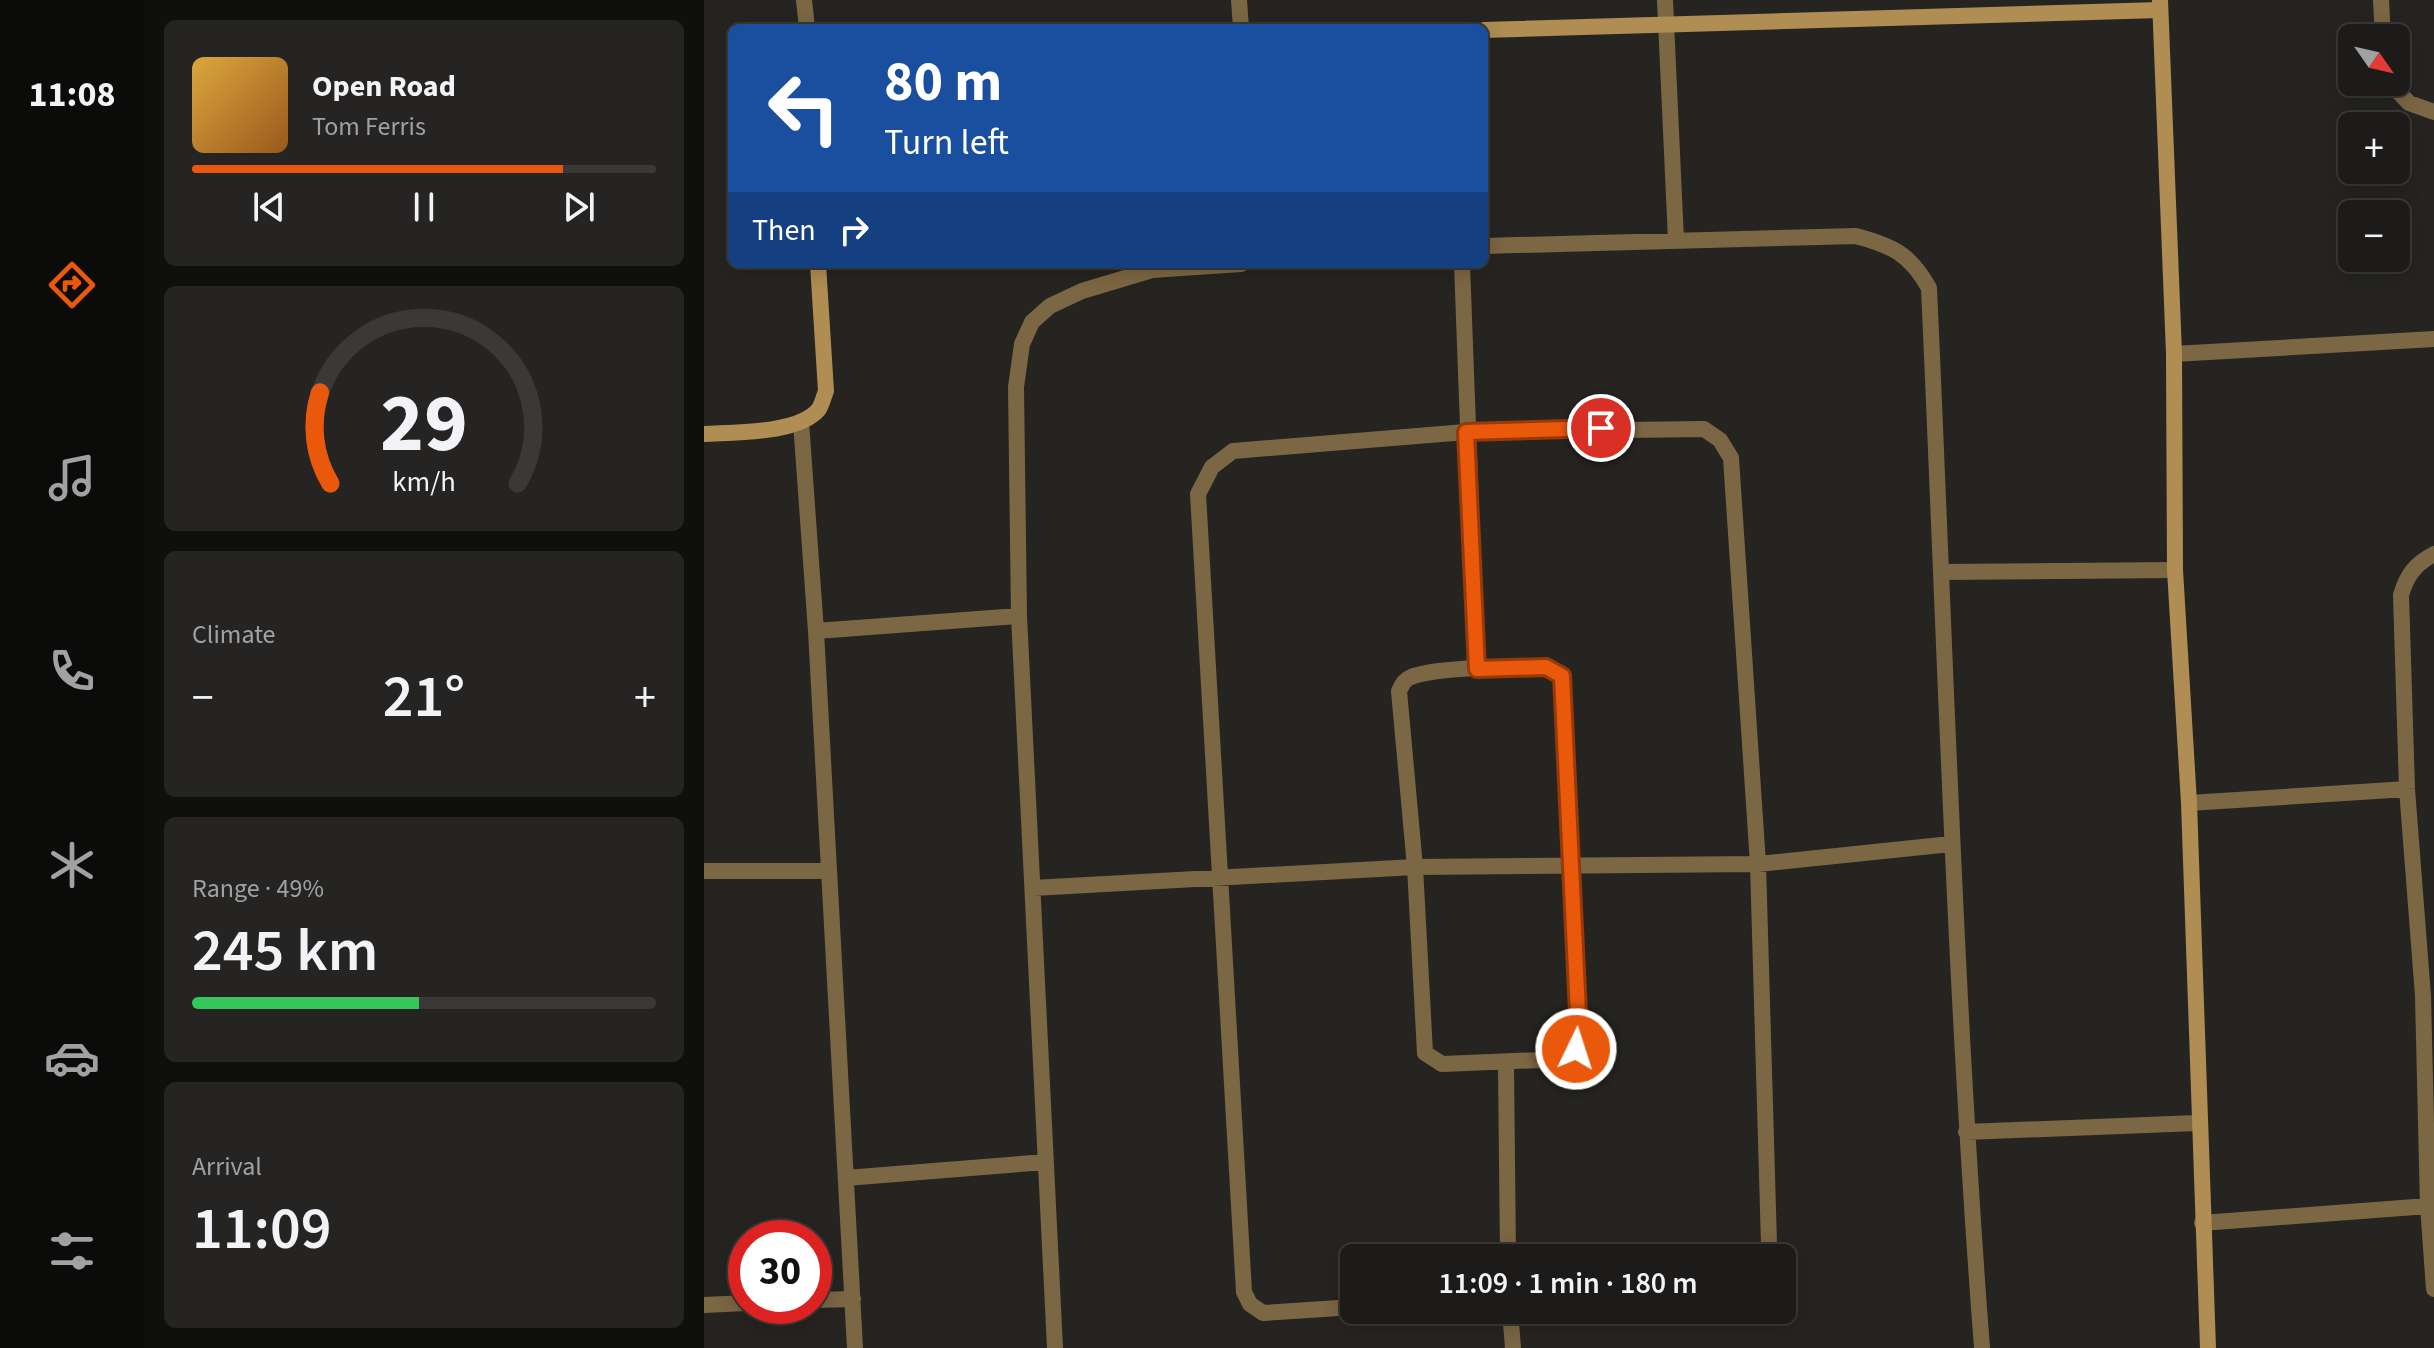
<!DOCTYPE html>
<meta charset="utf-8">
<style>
body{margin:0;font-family:"Source Sans 3",sans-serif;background:#252422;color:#f1f3f6;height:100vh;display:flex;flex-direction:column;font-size:30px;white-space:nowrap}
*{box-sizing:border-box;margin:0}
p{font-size:26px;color:#a0a1a2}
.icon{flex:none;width:44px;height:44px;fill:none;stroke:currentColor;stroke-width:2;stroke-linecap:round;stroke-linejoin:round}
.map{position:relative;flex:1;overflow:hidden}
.side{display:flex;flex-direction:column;gap:20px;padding:20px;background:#0f0f0e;width:560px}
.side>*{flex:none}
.guide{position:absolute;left:24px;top:24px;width:760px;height:244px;border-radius:12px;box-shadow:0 4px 20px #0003,0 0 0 2px #3a3938;background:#1a4fa0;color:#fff;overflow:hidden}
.needle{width:52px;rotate:124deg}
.buttons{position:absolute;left:1634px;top:24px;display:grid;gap:16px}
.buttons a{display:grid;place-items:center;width:72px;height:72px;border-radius:12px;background:#1c1b19;box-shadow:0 4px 20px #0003,0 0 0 2px #3a3938;font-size:40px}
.speed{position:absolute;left:24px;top:1220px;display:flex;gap:16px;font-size:40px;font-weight:700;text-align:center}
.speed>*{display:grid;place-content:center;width:104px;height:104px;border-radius:50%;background:#1c1b19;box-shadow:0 4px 20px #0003,0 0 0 2px #3a3938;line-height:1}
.speed .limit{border:12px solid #d22;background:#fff;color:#111}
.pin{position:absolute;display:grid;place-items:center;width:68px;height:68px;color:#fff;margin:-34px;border:4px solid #fff;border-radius:50%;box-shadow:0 2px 8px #0007}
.me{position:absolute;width:88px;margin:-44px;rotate:4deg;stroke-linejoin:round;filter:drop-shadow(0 0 6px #0008)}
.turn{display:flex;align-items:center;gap:28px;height:168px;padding:0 24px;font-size:36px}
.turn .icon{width:104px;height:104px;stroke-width:2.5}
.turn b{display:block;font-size:56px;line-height:68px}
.then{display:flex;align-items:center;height:76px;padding:0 24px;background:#0003;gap:16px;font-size:30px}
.big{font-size:60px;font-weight:600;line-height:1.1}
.side .widget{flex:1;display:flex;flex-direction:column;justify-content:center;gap:12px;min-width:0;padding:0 28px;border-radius:12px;background:#252422}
.side .dial{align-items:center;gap:0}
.dial svg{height:208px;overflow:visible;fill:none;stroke:#3a3938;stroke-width:7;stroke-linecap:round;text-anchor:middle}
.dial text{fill:#f1f3f6;stroke:none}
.song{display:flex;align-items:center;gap:24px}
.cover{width:96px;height:96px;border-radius:12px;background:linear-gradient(135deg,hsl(40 70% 55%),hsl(30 70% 35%))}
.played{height:8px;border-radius:4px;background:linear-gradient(90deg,#ea580c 80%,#3a3938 80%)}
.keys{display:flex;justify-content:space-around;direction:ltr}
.heat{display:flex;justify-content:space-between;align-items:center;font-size:44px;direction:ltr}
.charge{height:12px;border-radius:6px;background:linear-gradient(90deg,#34c759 49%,#3a3938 0)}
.trip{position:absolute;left:636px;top:1244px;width:456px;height:80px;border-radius:12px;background:#1c1b19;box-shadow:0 4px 20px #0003,0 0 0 2px #3a3938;font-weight:600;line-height:80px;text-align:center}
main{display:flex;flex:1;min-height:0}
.menu{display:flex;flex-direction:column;width:144px;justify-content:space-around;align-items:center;background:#0b0b0a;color:#a0a1a2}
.menu .icon{width:56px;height:56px}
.menu .selected{color:#ea580c}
.menu b{font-size:36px;color:#f1f3f6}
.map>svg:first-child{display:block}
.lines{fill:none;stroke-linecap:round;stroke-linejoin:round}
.street{stroke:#7c6744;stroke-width:16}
.secondary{stroke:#af8d53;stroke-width:16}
.route-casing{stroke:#983908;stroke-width:20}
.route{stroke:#ea580c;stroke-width:14}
</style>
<main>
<nav class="menu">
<b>11:08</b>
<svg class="icon selected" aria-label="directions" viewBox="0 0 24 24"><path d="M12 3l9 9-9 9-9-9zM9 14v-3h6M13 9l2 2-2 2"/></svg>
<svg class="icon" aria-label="music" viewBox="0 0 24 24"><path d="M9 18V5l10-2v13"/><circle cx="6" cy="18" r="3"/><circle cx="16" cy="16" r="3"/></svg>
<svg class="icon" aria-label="phone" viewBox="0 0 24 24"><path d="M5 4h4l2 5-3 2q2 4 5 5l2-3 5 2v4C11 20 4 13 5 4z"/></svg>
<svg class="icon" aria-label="climate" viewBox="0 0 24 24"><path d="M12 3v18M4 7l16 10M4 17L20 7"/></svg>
<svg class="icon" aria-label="car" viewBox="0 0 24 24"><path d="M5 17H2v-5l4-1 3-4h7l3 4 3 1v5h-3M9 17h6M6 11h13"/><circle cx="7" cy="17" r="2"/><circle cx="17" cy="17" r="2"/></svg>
<svg class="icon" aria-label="filters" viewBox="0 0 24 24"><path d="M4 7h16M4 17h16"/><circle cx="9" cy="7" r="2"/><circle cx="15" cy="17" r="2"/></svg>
</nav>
<section class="side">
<div class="widget">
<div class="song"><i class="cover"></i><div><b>Open Road</b><p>Tom Ferris</p></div></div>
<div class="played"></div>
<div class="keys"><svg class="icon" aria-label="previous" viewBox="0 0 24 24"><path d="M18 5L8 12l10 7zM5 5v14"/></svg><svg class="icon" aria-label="pause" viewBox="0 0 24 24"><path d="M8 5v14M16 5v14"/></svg><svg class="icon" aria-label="next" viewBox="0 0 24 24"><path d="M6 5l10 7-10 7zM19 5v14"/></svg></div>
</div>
<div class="widget dial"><svg viewBox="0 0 100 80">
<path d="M14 69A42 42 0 1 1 86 69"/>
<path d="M14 69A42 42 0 0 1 10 34" stroke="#ea580c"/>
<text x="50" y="56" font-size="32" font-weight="700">29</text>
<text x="50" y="72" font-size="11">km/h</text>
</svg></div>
<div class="widget"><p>Climate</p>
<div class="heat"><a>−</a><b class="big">21°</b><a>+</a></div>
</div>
<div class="widget"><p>Range · 49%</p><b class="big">245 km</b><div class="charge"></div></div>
<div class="widget"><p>Arrival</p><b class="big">11:09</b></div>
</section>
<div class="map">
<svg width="1730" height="1348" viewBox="0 0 1730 1348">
<rect width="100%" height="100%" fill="#252421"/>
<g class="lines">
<path class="street" d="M100,0L103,28
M535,0L537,28
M961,0L972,240
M1677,0L1679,38
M1685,82L1705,103L1730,112
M780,246L1152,236C1189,246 1206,254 1225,288C1241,642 1251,995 1278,1348
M758,264L773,669
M1470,354L1730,339
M97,422L112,631L151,1348
M1730,554C1711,564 1703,575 1697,595L1703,789L1719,996L1724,1206L1730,1289
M1238,572L1471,570
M112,631L315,616
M842,667L858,676L875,1034L872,1049L860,1059L738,1064L721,1053L711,867L695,691C698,685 700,680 707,677C735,666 810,668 842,667Z
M1485,803L1703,789
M0,871H125
M329,888L711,867L1054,864L1247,844
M802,1064L804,1258
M1262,1132L1493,1123
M142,1178L341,1162
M1498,1223L1724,1206
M110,1300L149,1299
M0,1305L42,1303
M650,1307L559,1313L546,1304L540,1292L494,494L508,467L529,451L762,432L1000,429L1016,440L1027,458L1054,864L1065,1244L1059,1258
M806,1310L809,1348
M351,1348L315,616L312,387L318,344L328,322L346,306L378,291L448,270L537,264"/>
<path class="secondary" d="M1456,0L1470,354L1471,570L1485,803L1504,1348
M780,30L1456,10
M0,434C30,432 95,434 115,409C118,404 120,396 122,391L114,264"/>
</g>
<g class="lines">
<defs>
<path id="route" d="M872,1049L875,1034L858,676L842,667L773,669L762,432L897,428"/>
</defs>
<use href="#route" class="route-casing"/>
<use href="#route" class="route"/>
</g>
</svg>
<div class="buttons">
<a><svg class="needle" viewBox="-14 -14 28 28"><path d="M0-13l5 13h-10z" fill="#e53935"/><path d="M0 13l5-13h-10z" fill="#a0a1a2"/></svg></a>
<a>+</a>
<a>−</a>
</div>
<div class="speed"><div class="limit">30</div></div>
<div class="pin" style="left:897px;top:428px;background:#d93025"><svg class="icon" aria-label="arrive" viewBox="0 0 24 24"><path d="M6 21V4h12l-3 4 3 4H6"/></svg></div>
<svg class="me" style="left:872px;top:1049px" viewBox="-20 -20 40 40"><circle r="17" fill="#ea580c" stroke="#fff" stroke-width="3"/><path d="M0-11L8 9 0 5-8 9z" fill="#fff"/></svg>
<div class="trip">11:09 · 1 min · 180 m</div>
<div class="guide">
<div class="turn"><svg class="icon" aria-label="left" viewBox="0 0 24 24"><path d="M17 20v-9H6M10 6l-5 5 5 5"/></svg><div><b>80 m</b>Turn left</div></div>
<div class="then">Then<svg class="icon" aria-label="right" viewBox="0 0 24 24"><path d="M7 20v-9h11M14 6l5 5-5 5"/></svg></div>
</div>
</div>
</main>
